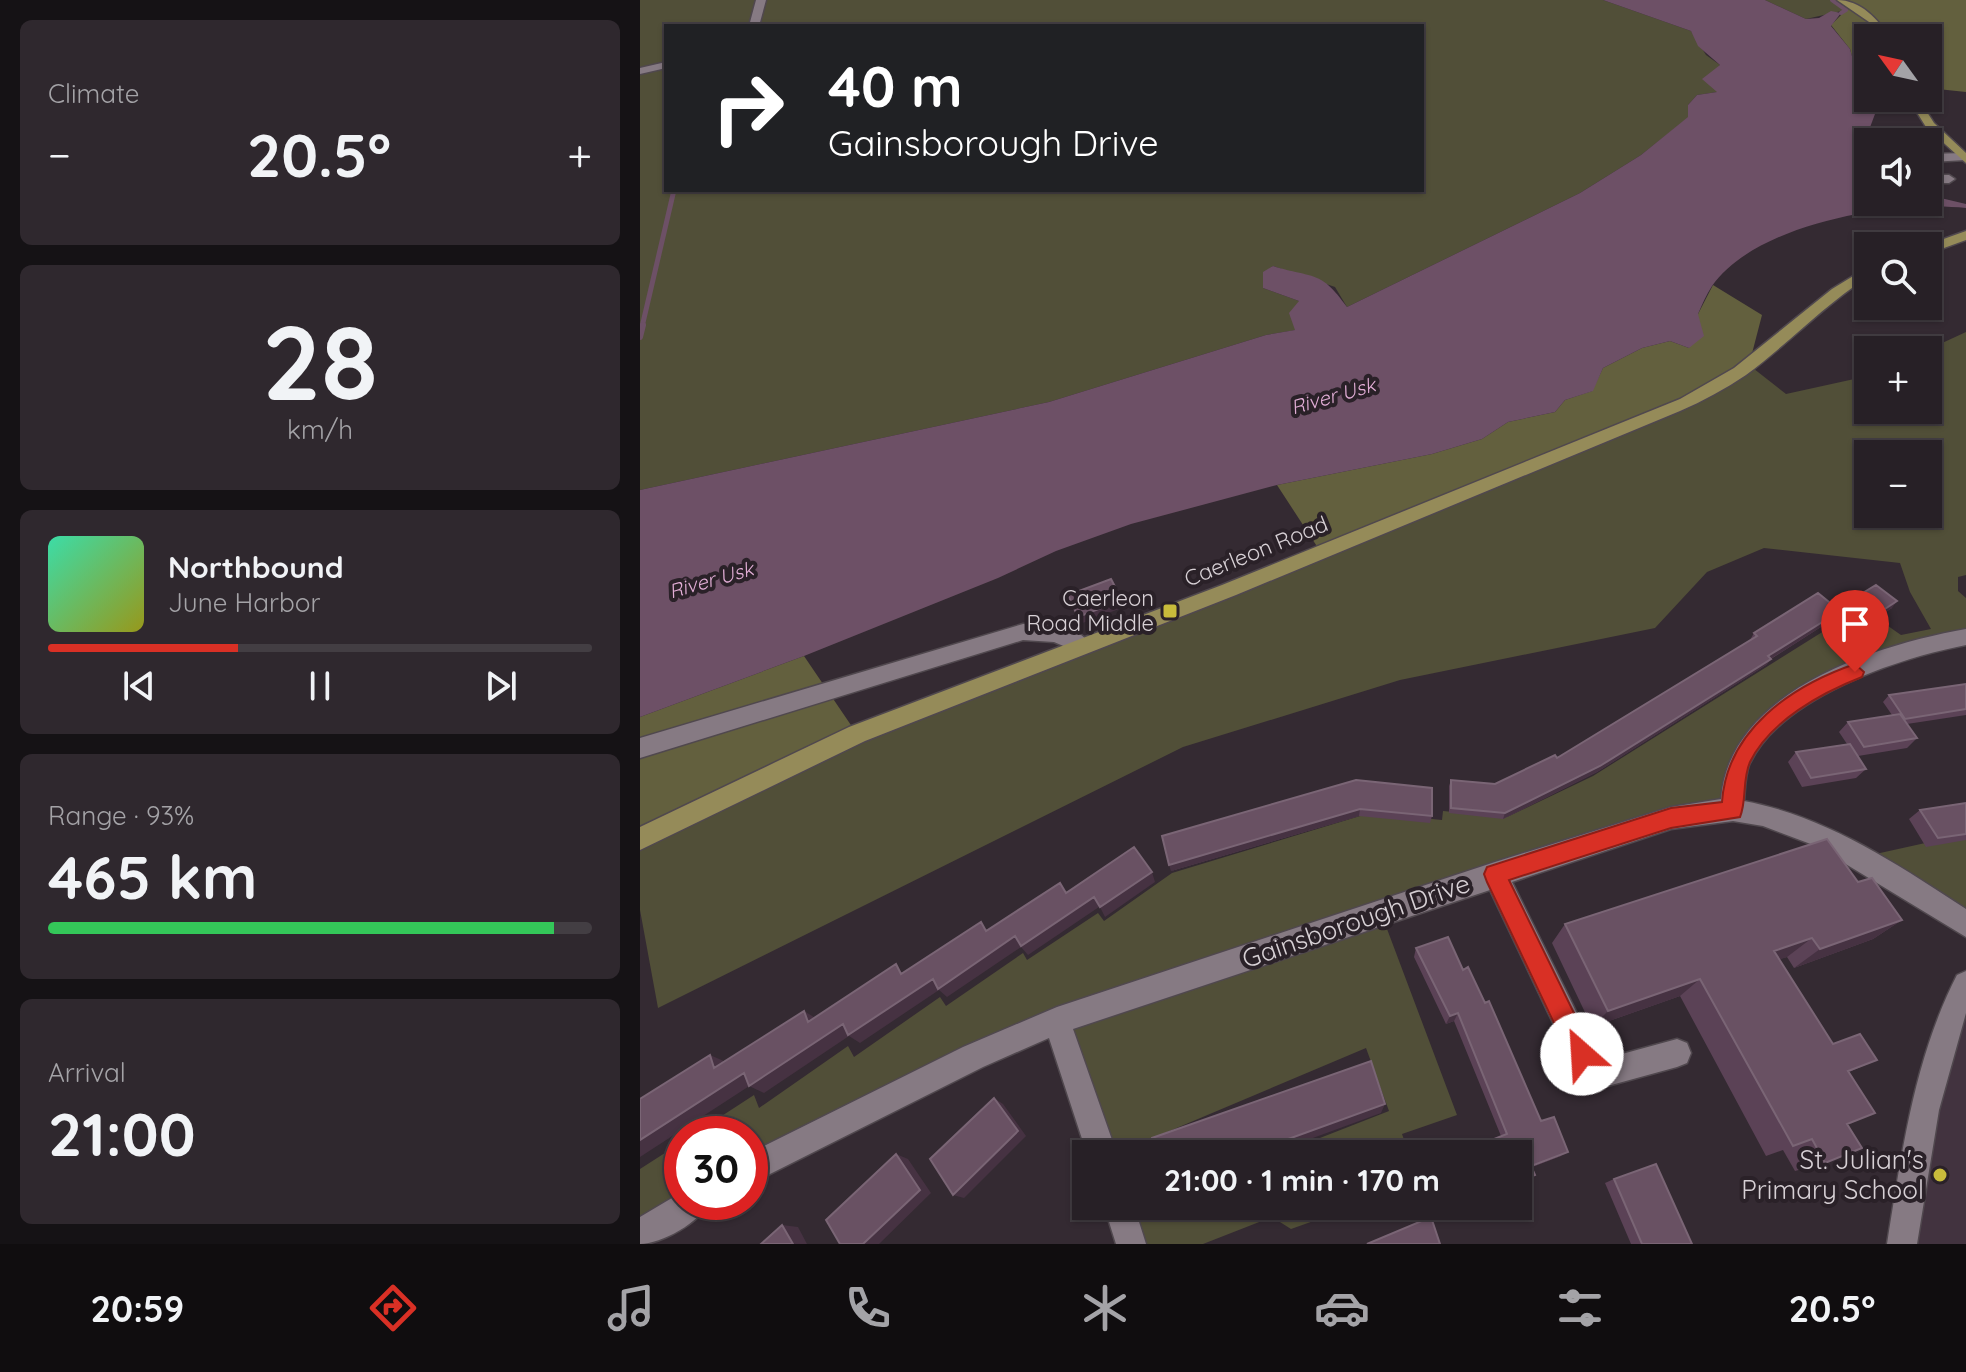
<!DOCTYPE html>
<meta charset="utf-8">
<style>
body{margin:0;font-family:Quicksand,sans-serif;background:#2f282e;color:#f1f3f6;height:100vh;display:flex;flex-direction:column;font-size:30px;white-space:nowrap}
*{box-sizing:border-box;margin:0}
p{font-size:26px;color:#a4a3a7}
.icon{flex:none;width:44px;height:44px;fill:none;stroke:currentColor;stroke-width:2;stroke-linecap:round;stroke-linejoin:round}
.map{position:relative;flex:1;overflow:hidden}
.side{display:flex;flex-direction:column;gap:20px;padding:20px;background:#151215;width:640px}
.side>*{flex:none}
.guide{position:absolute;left:24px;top:24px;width:760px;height:168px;border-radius:0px;box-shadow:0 2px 6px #0004,0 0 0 2px #433e43;background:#202124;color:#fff;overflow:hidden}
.needle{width:52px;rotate:303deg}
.fabs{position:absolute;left:1214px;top:24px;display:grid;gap:16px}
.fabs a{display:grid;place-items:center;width:88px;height:88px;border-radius:0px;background:#272026;box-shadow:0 2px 6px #0004,0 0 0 2px #433e43;font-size:40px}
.speed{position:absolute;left:24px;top:1116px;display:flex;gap:16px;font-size:40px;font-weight:700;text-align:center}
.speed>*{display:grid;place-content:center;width:104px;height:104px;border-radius:50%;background:#272026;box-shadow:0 2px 6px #0004,0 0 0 2px #433e43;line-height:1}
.speed .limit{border:12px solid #d22;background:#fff;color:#111}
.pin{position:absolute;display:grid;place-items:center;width:68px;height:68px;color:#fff;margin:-82px -34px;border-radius:50% 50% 50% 0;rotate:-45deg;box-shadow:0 0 8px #0007}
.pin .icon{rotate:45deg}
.me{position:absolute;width:88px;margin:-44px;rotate:334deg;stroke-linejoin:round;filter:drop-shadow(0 0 6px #0008)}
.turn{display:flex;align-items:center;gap:28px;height:168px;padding:0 32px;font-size:36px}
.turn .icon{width:104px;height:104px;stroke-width:2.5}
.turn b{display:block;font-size:56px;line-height:68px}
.big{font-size:60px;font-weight:700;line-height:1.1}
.side .card{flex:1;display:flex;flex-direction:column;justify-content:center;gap:12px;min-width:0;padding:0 28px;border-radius:12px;background:#2f282e}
.side .dial{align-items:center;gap:0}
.dial b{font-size:104px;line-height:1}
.song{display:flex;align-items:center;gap:24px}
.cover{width:96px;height:96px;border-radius:12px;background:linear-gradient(135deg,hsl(160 70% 55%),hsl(60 70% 35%))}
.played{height:8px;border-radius:4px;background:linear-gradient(90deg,#d93025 35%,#433e43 35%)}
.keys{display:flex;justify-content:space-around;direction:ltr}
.heat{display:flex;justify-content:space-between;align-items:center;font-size:44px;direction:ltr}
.charge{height:12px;border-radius:6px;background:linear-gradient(90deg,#34c759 93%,#433e43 0)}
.trip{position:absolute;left:432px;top:1140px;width:460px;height:80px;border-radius:0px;background:#272026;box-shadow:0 2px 6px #0004,0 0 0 2px #433e43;font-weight:700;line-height:80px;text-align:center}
.menu{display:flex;height:128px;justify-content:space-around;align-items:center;background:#100d0f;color:#a4a3a7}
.menu .icon{width:56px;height:56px}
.menu .active{color:#d93025}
.menu b{font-size:36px;color:#f1f3f6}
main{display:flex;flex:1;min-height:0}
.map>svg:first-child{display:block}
.built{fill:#42333f}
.green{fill:#514f38;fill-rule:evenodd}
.forest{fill:#63603e}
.water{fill:#6d5066}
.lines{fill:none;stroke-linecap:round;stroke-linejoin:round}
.stream-far2{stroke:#6d5066;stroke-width:4}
.stream-far1{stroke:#6d5066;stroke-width:5}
.stream{stroke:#6d5066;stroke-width:6}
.minor-casing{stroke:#50484e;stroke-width:3}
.major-casing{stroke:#50484e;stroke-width:3}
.minor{fill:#867a83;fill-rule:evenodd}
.major{fill:#958b59;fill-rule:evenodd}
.wall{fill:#5b4256}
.shaded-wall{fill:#463242}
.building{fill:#695163;stroke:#7a6575;stroke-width:2}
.route{fill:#d93025;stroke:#8d1f18;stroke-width:2}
.poi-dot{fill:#c8bb3b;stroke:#2a2128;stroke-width:3}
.labels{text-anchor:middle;stroke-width:8;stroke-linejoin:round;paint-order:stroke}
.far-water-label{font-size:20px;font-style:italic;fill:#e1add5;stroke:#2a2128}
.street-label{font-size:22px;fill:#d7d0d5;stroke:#2a2128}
.poi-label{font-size:22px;fill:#d7d0d5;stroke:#2a2128;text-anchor:end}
.near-street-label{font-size:26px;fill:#d7d0d5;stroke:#2a2128}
.near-poi-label{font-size:26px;fill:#d7d0d5;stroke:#2a2128;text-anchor:end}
</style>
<main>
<section class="side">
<div class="card"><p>Climate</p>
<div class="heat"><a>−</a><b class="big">20.5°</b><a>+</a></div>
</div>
<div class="card dial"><b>28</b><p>km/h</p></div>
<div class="card">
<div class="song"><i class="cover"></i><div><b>Northbound</b><p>June Harbor</p></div></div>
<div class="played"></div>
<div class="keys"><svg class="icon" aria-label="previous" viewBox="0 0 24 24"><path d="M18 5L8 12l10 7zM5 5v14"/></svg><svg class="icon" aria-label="pause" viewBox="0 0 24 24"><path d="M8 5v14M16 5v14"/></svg><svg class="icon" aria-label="next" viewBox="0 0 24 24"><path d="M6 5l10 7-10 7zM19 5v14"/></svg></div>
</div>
<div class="card"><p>Range · 93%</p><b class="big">465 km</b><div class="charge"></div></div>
<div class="card"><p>Arrival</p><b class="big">21:00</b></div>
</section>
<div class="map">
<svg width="1326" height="1244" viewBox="0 0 1326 1244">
<rect width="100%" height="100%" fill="#342a32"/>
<path class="built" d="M1326,984V1244H1262Z"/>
<path class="green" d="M0,0H963L1051,31L1066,55L1080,65L1075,72L1077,92L1057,95L1048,105L1049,117L1001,155L940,193L707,307L695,287L633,266L624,273L623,288L659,301L656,330L626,335L409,402L0,490ZM26,26H782V190H26Z
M1125,0H1192L1206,10L1166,19Z
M1326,332V575L1318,577V591L1326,598V637L1190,681L1119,735L1092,810L741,913L817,1115L762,1134L769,1154H639L749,1111L726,1048L475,1154L417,1022L110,1169V1134H54L114,1095L119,1108L208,1046L214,1057L300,997L306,1006L383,953L387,960L458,913L464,921L532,873L730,813L802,820L803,811L867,817L953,776L1203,619L1220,630L1238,619L1261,635L1291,629L1270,592L1260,563L1124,548L1067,572L1015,628L760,680L543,747L18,1008L0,910V839L217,734L589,590L1109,365L1146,394L1228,376V410H1288L1287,350ZM1228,454H1288V514H1228Z
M1326,834V924L1222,857Z
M42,1142V1202L0,1234V1169Z
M505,1206H716L651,1229L632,1217L563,1244H491L482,1215Z"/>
<path class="forest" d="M1192,0H1326V92L1288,88V38H1228V85L1219,81L1210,49L1191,25L1206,10Z
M1073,285L1122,315L1109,365L1074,388L680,551L637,485L792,454L842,439L868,422L915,412L925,400L952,391L963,368L1002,348L1030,341L1049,348L1058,314Z
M164,656L217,734L0,839V717Z"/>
<path class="water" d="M963,0H1125L1166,19L1179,18L1191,11L1201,13L1191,26L1210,49L1219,81L1228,85V98H1241L1226,138L1228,202H1288V195L1326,204V208C1254,200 1116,223 1072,286C1066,295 1062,305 1058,314L1064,336L1049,348L1030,341L1002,348L963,368L953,391L925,400L915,412L868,422L842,439L792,454L637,485L491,524L416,551L358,578L164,656L0,717V490L409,402L626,335L655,330L649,313L659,301L623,288V272L633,266C674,279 680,269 707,307L940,193L1001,155L1048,117V105L1057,95L1077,92L1062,79L1080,65L1058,46L1051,31Z"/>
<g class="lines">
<path class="stream-far2" d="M1192,0L1206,10L1201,13"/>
<path class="stream-far1" d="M2,327L34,190"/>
<path class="stream" d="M0,337L3,325"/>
<defs>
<path id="minor" d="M116,0H126L119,26H109Z
M26,62V68L0,74V68Z
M1290,154L1323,153L1326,160L1290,162Z
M1288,175H1309L1315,179L1309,183H1288Z
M383,624C404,625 439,624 450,645L447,651L440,653L414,642L383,640L0,758V738Z
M1326,629V645C1259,658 1140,697 1109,765C1105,776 1105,789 1104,801C1186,816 1257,864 1326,909V937L1176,846L1123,826L1093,821L1031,829L872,882L960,1060L1037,1039L1047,1043L1051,1053L1047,1063L1037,1067L953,1090L943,1086L850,890L433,1029L477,1154H447L409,1038L343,1067L110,1184V1153L323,1047L417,1007L855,862L1031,807L1081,799C1089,691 1236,645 1326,629Z
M1326,971V1013L1299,1110L1277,1244H1247C1262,1152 1274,1059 1317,975Z
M42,1192V1202H69C61,1222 21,1244 0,1244V1217Z
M464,1206H494L506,1244H476Z"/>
<path id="major" d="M1197,0C1220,0 1239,19 1249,38H1239L1232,24Z
M1268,98H1278L1294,123L1326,153V163L1286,127Z
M1326,231V240L1293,252L1288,253V246H1284Z
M1228,267V277C1184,305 1148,344 1106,375C1085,389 1063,401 1040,411L596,595L225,741L0,850V827L209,727L582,585L1040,399L1094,368L1192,289Z"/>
</defs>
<use href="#minor" class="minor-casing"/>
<use href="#major" class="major-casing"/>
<use href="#minor" class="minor"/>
<use href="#major" class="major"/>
</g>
<path class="wall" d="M1203,605L1252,608L1219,629L1199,613L1195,618L1131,659L1126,665L957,772L863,819L809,813V786L811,780L855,784L917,758L1110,640L1114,633L1199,610Z
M1326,684V715L1267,724L1277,738L1267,748L1218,756L1226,769L1216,778L1162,787L1148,762L1156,752L1207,744L1199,732L1208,722L1252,715L1243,702L1249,695Z
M716,780L792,816L790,823L719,816L531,871Z
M1326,803V840L1286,847L1269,819L1280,810Z
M1218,882L1262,920L1233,939L1154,968L1147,957L1139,959L1193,1044L1237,1060L1209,1072L1207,1124L1185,1163L1155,1171L1143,1150L1126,1156L1040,996L952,1027L912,943L925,924Z
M776,948L823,970L901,1121L921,1156L892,1167L889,1179L861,1136L814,1021L806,1024L774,957Z
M974,1179L1052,1244H991L965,1183Z
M782,1206H867V1207L829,1222L824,1207L786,1219Z"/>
<path class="shaded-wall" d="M482,600L484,607L440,624L438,617Z
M1257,601L1252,608L1219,629L1225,622Z
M1200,611L1195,618L1124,663L1128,656Z
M1131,659L1126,665L957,772L863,819L865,813Z
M720,809L719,816L531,871L529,865Z
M512,872L515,882L465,917L460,907Z
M454,897L459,907L388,955L381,947L307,997L299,990L220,1043L209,1036L124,1093L109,1086L114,1083L0,1157V1140L104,1073Z
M1262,920L1233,939L1154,968L1180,949Z
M1172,938L1147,957L1111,969L1134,951Z
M1060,979L1040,996L952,1027L968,1011Z
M164,1011L177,1019L168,1022Z
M818,1013L814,1021L806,1024L810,1016Z
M70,1055L86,1062L74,1068Z
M354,1098L363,1104L386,1136L324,1198L313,1195Z
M745,1104L741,1113L629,1154H607Z
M928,1152L921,1156L885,1170L891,1166Z
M256,1154L268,1159L291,1193L239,1244H223Z
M142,1225L158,1227L167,1244H153Z"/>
<path class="building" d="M471,579L482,600L438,617L428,595Z
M1236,585L1257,601L1225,622L1203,605Z
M1178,593L1200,611L1128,656L1131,659L960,766L865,813L811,808V780L855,784L915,755L917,758L1117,636L1114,633Z
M1326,684V709L1265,719L1249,695Z
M1260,714L1277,738L1224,747L1208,722Z
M1210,744L1226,769L1171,778L1156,752Z
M716,780L792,788V816L720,809L529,865L522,836Z
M1326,803V834L1298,838L1280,810Z
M1187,839L1218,882L1232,878L1262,920L1180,949L1172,938L1134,951L1193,1044L1220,1034L1237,1060L1208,1071L1235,1113L1207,1124L1222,1148L1185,1163L1172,1139L1153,1146L1060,979L968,1011L925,924Z
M494,847L512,872L460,907L454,897L381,946L375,936L298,989L293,979L208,1035L203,1024L109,1086L104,1073L0,1140V1099L70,1055L74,1068L164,1011L168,1022L256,964L261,974L341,922L346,931L420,883L426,893Z
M808,937L823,970L828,967L845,1003L849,1001L901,1121L914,1117L928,1152L891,1166L895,1175L878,1182V1154H816L867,1134L818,1013L810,1016L776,948Z
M731,1061L745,1104L607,1154H515L512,1138Z
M354,1098L378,1131L313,1195L290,1159Z
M256,1154L280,1190L223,1244H200L186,1220Z
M1016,1164L1052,1244H1002L974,1179Z
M786,1206H823L791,1219Z
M829,1206H867V1207L833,1219Z
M791,1217L800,1244H727Z
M142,1225L153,1244H121Z"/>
<path class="route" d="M1215,664L1224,672L1222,677C1181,693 1130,721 1110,762C1102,780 1107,800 1100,817L1031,828L869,880L954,1054L951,1063L942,1066L933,1063L847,882L844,874L847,867L1031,808L1082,802C1087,730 1151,686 1215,664Z"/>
<g class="poi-dot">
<rect x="522" y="603" width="16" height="16" rx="4"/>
<circle cx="1300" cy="1175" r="8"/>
</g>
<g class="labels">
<g class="far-water-label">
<text transform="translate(693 396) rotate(-16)" y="7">River Usk</text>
<text transform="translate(71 580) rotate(-16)" y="7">River Usk</text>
</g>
<g class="street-label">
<text transform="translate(616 551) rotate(-22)" y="8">Caerleon Road</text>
</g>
<g class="poi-label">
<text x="514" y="606">Caerleon<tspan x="514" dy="25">Road Middle</tspan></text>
</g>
<g class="near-street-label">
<text transform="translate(716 921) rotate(-19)" y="9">Gainsborough Drive</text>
</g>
<g class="near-poi-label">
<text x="1284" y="1169">St. Julian's<tspan x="1284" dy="30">Primary School</tspan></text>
</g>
</g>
</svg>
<div class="fabs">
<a><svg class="needle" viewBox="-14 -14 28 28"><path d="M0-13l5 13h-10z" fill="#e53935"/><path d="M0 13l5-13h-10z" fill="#a4a3a7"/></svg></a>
<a><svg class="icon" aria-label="sound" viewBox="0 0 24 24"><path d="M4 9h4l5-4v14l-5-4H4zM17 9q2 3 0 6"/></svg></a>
<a><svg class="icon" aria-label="search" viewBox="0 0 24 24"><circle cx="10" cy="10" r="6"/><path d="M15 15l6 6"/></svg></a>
<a>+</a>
<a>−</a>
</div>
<div class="speed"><div class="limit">30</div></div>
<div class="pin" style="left:1215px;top:672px;background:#d93025"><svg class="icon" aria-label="arrive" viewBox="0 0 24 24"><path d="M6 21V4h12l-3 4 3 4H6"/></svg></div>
<svg class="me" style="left:942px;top:1054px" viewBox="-20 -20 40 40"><circle r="19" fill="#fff"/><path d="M0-13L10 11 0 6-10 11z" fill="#d93025"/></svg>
<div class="trip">21:00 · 1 min · 170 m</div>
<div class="guide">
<div class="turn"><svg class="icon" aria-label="right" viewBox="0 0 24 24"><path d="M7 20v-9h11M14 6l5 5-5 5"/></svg><div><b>40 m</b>Gainsborough Drive</div></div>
</div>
</div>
</main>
<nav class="menu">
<b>20:59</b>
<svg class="icon active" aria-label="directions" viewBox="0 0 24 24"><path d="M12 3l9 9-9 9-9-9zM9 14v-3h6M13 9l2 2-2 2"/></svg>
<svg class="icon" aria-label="music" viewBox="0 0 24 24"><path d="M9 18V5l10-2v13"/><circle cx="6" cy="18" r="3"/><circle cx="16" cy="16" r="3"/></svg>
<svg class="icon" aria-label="phone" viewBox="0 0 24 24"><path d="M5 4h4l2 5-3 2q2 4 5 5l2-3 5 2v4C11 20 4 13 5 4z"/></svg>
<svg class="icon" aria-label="climate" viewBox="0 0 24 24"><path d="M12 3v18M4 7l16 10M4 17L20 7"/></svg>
<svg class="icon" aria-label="car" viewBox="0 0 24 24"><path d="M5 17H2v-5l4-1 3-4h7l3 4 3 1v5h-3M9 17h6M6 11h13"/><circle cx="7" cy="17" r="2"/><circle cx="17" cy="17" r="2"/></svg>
<svg class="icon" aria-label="filters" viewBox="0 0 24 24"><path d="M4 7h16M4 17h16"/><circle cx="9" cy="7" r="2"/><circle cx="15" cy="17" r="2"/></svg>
<b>20.5°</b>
</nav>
